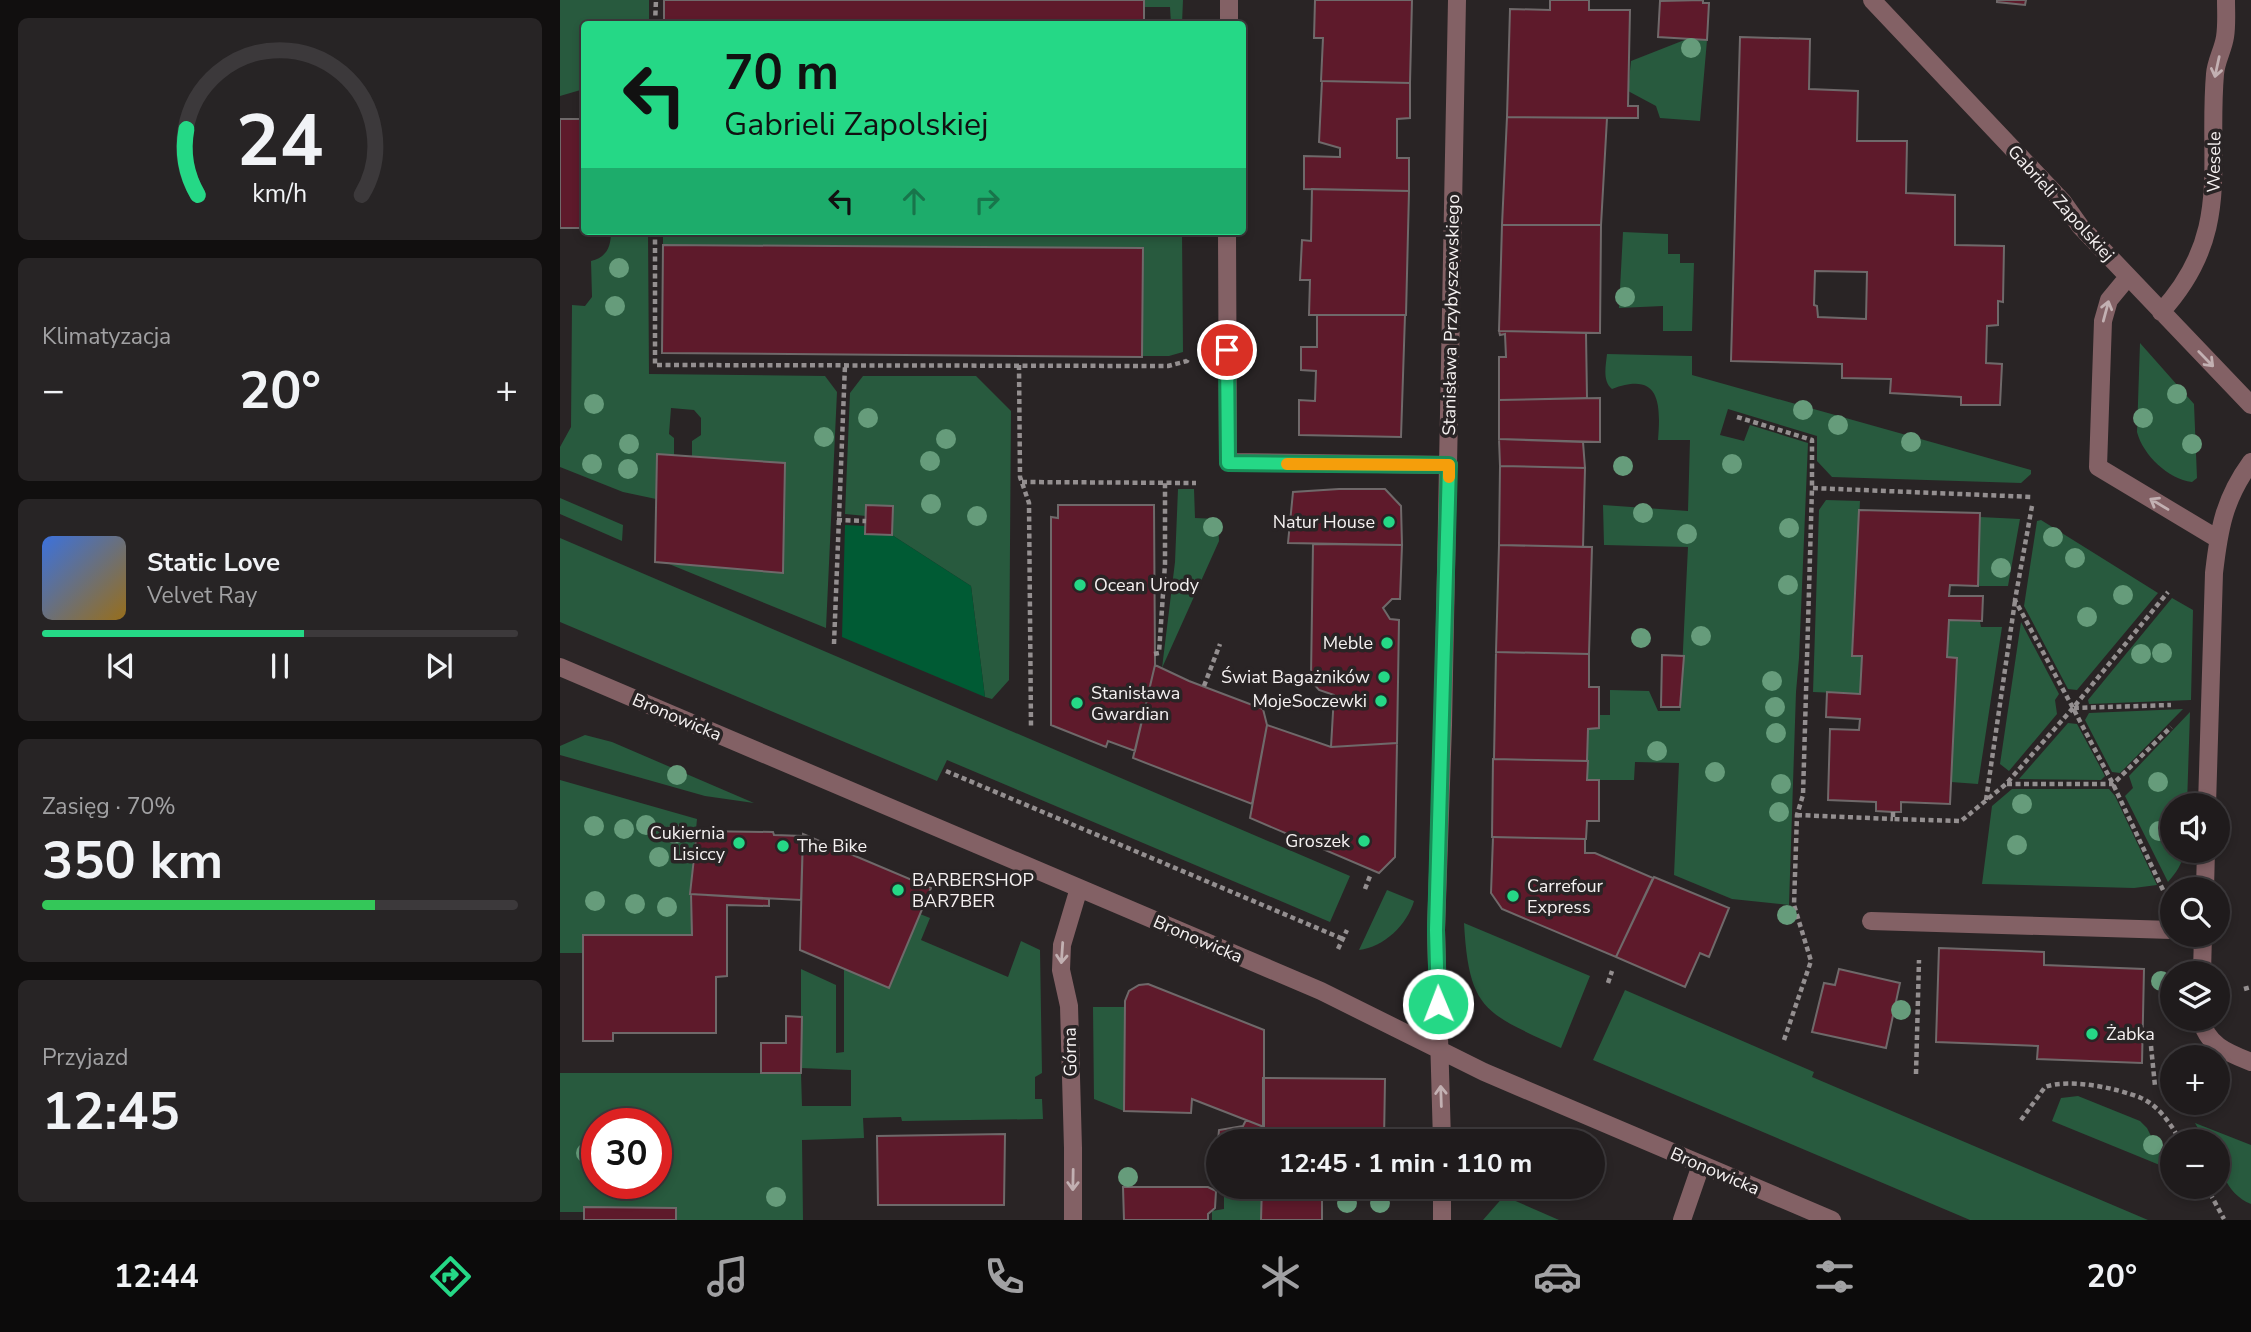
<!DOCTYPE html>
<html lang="pl">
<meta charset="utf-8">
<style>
body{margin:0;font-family:"Nunito Sans",sans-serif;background:#272425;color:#f1f3f6;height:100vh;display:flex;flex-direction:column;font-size:26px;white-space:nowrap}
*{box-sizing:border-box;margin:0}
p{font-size:23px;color:#a1a1a3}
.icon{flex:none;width:38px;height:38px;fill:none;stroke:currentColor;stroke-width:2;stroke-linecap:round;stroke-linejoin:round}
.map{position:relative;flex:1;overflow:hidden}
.panel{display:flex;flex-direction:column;gap:18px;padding:18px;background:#110f0f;width:560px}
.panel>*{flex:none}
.hud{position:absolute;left:21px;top:21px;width:665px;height:214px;border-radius:7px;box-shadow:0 4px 10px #0003,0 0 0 2px #3c393b;background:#25d886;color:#111;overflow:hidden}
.buttons{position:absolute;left:1600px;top:793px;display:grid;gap:14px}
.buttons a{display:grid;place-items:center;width:70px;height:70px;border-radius:50%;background:#1f1b1c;box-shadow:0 4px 10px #0003,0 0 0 2px #3c393b;font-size:35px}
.speed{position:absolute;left:21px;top:1108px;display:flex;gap:14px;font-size:35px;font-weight:700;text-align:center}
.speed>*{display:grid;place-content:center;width:91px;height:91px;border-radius:50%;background:#1f1b1c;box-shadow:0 4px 10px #0003,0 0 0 2px #3c393b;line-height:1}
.speed .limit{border:10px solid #d22;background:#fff;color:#111}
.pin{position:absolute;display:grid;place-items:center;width:60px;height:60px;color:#fff;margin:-30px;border:4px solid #fff;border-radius:50%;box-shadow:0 2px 7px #0007}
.me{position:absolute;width:77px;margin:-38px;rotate:359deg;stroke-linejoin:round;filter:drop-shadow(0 0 5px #0008)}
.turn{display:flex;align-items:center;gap:24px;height:147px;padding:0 28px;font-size:32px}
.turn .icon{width:91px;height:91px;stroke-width:2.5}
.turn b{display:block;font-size:49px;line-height:60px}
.lanes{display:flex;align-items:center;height:66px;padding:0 28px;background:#0003;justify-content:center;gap:35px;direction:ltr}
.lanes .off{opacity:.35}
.big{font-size:52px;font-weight:700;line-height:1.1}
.panel .widget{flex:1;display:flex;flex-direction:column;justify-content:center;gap:10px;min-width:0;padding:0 24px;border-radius:10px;background:#272425}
.panel .dial{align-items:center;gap:0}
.dial svg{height:182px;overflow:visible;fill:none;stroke:#3c393b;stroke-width:7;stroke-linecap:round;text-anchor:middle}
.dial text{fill:#f1f3f6;stroke:none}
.song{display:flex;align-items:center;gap:21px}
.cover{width:84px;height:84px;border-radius:10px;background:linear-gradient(135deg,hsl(220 70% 55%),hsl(40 70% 35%))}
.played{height:7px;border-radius:4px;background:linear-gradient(90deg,#25d886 55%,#3c393b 55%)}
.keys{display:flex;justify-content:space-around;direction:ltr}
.heat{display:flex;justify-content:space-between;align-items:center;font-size:38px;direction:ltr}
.charge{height:10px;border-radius:5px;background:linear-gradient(90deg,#34c759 70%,#3c393b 0)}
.trip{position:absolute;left:646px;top:1129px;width:399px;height:70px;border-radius:35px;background:#1f1b1c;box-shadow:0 4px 10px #0003,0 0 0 2px #3c393b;font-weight:700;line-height:70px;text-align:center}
.menu{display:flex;height:112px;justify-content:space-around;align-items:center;background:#0c0b0b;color:#a1a1a3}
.menu .icon{width:49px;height:49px}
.menu .active{color:#25d886}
.menu b{font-size:32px;color:#f1f3f6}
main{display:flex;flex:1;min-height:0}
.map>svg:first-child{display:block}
.green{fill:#285a3e;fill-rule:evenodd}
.forest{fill:#005b34}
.building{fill:#5e1a2b;stroke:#6f696a;stroke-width:2;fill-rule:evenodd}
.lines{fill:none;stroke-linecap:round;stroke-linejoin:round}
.path{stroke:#948f90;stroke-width:4.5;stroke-dasharray:5 3.5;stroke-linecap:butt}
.minor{stroke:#836165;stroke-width:18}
.tree{fill:#669c7b}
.oneway{stroke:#c2b0b2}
.route-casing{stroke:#188c57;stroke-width:18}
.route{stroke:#25d886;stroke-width:12}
.slow{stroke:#f59e0b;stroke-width:12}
.poi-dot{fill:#25d886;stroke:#292425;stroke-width:2.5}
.labels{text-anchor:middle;stroke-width:7;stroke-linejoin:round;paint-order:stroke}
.street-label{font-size:18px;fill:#f5f1f1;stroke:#292425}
.poi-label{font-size:18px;fill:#f5f1f1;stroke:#292425;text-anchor:end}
</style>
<main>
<section class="panel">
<div class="widget dial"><svg viewBox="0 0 100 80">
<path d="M14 69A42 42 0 1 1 86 69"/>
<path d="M14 69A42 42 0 0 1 9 40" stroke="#25d886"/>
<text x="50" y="56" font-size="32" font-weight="700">24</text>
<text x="50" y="72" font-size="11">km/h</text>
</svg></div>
<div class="widget"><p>Klimatyzacja</p>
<div class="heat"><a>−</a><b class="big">20°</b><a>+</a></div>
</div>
<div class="widget">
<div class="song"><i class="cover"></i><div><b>Static Love</b><p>Velvet Ray</p></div></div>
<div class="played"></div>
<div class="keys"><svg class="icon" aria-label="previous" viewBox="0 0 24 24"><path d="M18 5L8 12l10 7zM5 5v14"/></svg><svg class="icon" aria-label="pause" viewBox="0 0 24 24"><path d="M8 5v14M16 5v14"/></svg><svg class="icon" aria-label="next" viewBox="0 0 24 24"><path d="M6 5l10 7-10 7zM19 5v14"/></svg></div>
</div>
<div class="widget"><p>Zasięg · 70%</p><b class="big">350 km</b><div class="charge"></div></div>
<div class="widget"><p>Przyjazd</p><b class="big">12:45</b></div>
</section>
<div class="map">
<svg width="1691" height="1220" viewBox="0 0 1691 1220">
<rect width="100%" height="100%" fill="#292425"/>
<path class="green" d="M0,0H89V24H24V89L0,96Z
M584,0H623L622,24H611L610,7H584Z
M1127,39L1147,40L1140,121L1100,118L1096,106L1068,91L1071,61Z
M51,231H88L89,374L265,376L277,392L266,628L109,564L222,572L224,463L132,456V441L141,435V418L134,410L111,408L109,434L114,438V455L97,454L96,499L63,492L0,467V447L11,427L12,305L25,306L32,297L31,261C47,257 51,247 51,231Z
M103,231H622L623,352L609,356H582V248L103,245Z
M1063,232L1108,234V254H1120V263H1134L1132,331H1103V306L1059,308Z
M1580,343L1634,404L1637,478L1632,482C1608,479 1583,455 1577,432Z
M1047,354L1132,356V375L1471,470V474L1461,483L1272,477L1257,461V436L1168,409L1160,435L1184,441L1190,425L1248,443L1239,658L1236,692L1229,905L1172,899L1114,875L1119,763L1075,762L1074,780H1027L1028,729L1039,728V715H1050V690L1089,691L1098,711H1120L1128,547L1044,545L1043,505L1128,511L1130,440H1098C1101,403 1100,371 1052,389C1042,381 1046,365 1047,354Z
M303,376H416L451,411L449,680L432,699L425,697L411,586L332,535L333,506L306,505V516L285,514L290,393Z
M618,489H634L635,518L658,519L659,541L602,668L615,562Z
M0,498L63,525L62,541L0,514Z
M1266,500L1300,501L1292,655L1302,656L1300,694L1253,692L1259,510Z
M1420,517L1460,519L1448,586H1418Z
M1481,520L1598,593L1517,690L1508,689L1464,606L1477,521Z
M0,538L790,876L770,922L387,760L377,781L0,622Z
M1612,598L1633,610L1631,700L1529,704L1528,700Z
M1389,620L1420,622L1421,627H1442L1418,784L1391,782L1397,658L1387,657Z
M1461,622L1499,694L1495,700L1497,714L1449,771L1440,764Z
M1623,709L1560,773L1552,772L1525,720L1529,713Z
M1630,712L1627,805H1612V850L1624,851C1623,863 1616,873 1608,882L1565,796L1573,788L1569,776Z
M1508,723L1517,724L1545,776L1541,780L1459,779Z
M25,735L52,742L194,803L145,796L0,755V746Z
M0,780L137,819L130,893L132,935H24V953H0Z
M1452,789H1549L1555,796L1597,885L1574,888L1422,884L1432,806Z
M827,890L854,901C847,925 824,947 799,950Z
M360,914L370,918L361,940L448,977L461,941L480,950L482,1073L475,1077V1099H482L483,1119L342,1121L341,1117L303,1118L304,1138L242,1140L243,1220H116L115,1208L24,1207V1212H0V1073H241L242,1106H291V1070L241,1068V969L276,985V1053L284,1052V969L329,987ZM37,1124H96V1183H37Z
M904,923L1030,976L1001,1048C925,1013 909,1011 904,923Z
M1065,990L1254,1072L1252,1077L1588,1220H1410L1033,1060Z
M533,1007H565L564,1111L534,1099Z
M1518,1096L1580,1121L1587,1128L1607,1168L1492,1121L1501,1098Z
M1635,1123L1691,1145V1204C1666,1194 1657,1166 1657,1141H1645Z
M664,1187H702L701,1220H652V1211L664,1209Z
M944,1196L999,1220H923Z"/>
<path class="forest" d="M285,525L305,526V534L332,535L411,586L425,697L282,637Z"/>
<path class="building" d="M104,0H584V24H104Z
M755,0H852L850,83L761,81L763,38H754Z
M990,0H1029V10H1070L1068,106H1078V118L947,117L950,9L990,10Z
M1143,0V3H1149L1147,40L1098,37L1100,1Z
M1437,0H1466L1465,5L1437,2Z
M1180,37L1250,39L1249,89L1298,91L1297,141H1347L1346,193L1395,195V245L1444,246L1443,302L1438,301V325L1427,326L1426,363L1442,364L1440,405H1401V397L1330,393L1331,379L1282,378V364L1171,361ZM1255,271L1307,272L1306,319L1258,317L1257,306L1254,305Z
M762,81L850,83V118L837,119V158H849V191L744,189V156L780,157V148L759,142Z
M947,117L1047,118L1041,225H942Z
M0,119H24V222H21L22,228H0Z
M752,189L849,191L846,315H749L750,280H740L742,240L751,241Z
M942,225H1041L1040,333L939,331Z
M103,245L583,248L582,357L102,353Z
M757,315H845L841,437L739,435V400L755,401L756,371L741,370V347H757Z
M939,331L1026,333L1027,398L939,400V357H946L945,334L940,335Z
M1040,398V442L939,439V400Z
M939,439L1023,442L1025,468L940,466Z
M97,454L225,463L223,573L95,562Z
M940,466L1025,468L1023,547L939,545Z
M779,489H825L841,506L842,545L728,543L733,492Z
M306,505L333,506L332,535L305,534Z
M498,505H594L595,665L575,751L548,741L546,747L491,725V517L498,518Z
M1299,510L1420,513L1418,586L1390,585L1389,596H1423L1422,621L1389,620L1387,657L1397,658L1390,804L1341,802V812H1333L1316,811V802L1268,800L1270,729L1299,730L1300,719L1266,717L1267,692L1300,694L1302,656H1292Z
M753,544L842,545L840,599H832L823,608L830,619L839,620L837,743L771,747L774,695L759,690L753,683L751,677Z
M939,545L1032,547L1029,654L936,652Z
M936,652L1029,654V687H1039V728L1028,729L1027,761L934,759Z
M1102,655L1124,656L1120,707H1101Z
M595,665L629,681L703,709L707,725L692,804L573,758Z
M707,725L771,747L837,743L835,857L819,873L690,818Z
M933,759L1028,761L1027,780H1039V821H1027L1026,839L932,837Z
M137,831L213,832L214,835L243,836L241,900L130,894Z
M243,834L371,888L329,988L240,950Z
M933,837L1025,839V853H1035L1093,878L1056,957L942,909L931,893Z
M1094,877L1169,908L1149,957L1140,953L1125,987L1056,957Z
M131,894L209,899V906L167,905V976L156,977V1033H53V1041H23V935H132Z
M1379,948L1484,952V965L1584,969L1582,1063L1477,1059L1478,1046L1376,1042Z
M1279,969L1340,983L1326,1048L1252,1032L1264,983L1275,985Z
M588,984L704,1030V1127L632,1099L631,1113L564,1111L565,1001L569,991L579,985Z
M226,1016L242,1017L241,1073H201V1043H226Z
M703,1078L825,1079L824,1141H703Z
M686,1120L704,1127L703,1141H658L659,1130L683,1126Z
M445,1134L444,1205H318L317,1136Z
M702,1186L762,1188V1220H701Z
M563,1187H648L656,1191L655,1208L648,1214V1220H564Z
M24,1207L116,1208V1220H24Z"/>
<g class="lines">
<path class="path" d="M95,24L96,0
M95,231V365L608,366L627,361L629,357
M459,365L460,477L469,503L471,726
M1177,417L1252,440V488
M462,482L636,483
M1472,506L1455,600L1513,708
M277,520L306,521
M274,644L285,365
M594,654L599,653L605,564V482
M644,686L660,644
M386,771L783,939
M1447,784H1553L1611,727
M1426,800L1455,601
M1333,812V819L1401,821L1446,784L1513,708L1608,592
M1237,815L1333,819
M805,889L810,876
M1603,890L1553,784L1513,708L1611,705
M778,949L787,930
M1048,983L1052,971
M1684,989L1691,987
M1224,1040L1251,961L1234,905L1237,815L1243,795L1252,488L1473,497
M1591,1046L1595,1086
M1356,1074L1359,960
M1461,1120L1485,1087C1509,1078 1557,1088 1581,1098C1598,1105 1612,1125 1620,1141
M1646,1186L1664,1219"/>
<path class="minor" d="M1312,0L1503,202L1520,226L1691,405
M669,24V0
M667,231L668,462L889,465
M1568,277L1549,300L1543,321L1538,467L1658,539
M1601,312C1673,233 1647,167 1655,74C1656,61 1663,50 1665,37C1667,25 1666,12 1666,0
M0,667L761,991L924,1072L1272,1220
M1647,805L1654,573C1659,529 1664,499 1691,462
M1645,889L1646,850
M1311,921L1612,930
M1642,973L1643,934
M1641,1018C1646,1045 1668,1053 1691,1062
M882,1141L876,930L883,725L897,0
M513,1220V1148L509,1006L501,970L502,945L519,888
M882,1220V1186
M1122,1220L1141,1165"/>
</g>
<g class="tree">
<circle cx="1131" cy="48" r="10"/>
<circle cx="59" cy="268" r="10"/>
<circle cx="1065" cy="297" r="10"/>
<circle cx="55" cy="306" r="10"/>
<circle cx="1617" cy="394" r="10"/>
<circle cx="34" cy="404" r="10"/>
<circle cx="1243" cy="410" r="10"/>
<circle cx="308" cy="418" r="10"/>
<circle cx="1583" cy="418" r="10"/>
<circle cx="1278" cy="425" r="10"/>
<circle cx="264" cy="437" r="10"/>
<circle cx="386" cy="439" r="10"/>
<circle cx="1351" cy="442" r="10"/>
<circle cx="69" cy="444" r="10"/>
<circle cx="1632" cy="444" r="10"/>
<circle cx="370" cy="461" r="10"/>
<circle cx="32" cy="464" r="10"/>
<circle cx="1172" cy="464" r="10"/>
<circle cx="1063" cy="466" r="10"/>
<circle cx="68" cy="469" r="10"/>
<circle cx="371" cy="504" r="10"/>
<circle cx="1083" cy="513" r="10"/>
<circle cx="417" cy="516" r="10"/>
<circle cx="653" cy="527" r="10"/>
<circle cx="1229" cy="528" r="10"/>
<circle cx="1127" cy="534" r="10"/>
<circle cx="1493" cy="537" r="10"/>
<circle cx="1515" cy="558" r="10"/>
<circle cx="1441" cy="568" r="10"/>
<circle cx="1228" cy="585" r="10"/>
<circle cx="1563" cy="595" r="10"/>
<circle cx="1527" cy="617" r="10"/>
<circle cx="1141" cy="636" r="10"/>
<circle cx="1081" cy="638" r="10"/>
<circle cx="1602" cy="653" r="10"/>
<circle cx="1581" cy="654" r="10"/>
<circle cx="1212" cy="681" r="10"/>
<circle cx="1215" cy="707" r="10"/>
<circle cx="1216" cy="733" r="10"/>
<circle cx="1097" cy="751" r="10"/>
<circle cx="1155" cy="772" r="10"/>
<circle cx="117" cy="775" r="10"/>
<circle cx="1598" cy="782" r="10"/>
<circle cx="1221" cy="784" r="10"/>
<circle cx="1462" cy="804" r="10"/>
<circle cx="1219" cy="812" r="10"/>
<circle cx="86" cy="825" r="10"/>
<circle cx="34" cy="826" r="10"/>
<circle cx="64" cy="829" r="10"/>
<circle cx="1599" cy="831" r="10"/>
<circle cx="115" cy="834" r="10"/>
<circle cx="1457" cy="845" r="10"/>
<circle cx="99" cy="857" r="10"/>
<circle cx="35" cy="901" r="10"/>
<circle cx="75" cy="904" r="10"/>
<circle cx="107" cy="907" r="10"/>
<circle cx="1227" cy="915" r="10"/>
<circle cx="1601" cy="981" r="10"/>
<circle cx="1341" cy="1010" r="10"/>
<circle cx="1593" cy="1145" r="10"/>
<circle cx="26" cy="1153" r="10"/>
<circle cx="568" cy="1177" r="10"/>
<circle cx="216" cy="1197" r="10"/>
<circle cx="787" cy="1203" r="10"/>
<circle cx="820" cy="1203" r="10"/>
</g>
<defs><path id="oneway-shaft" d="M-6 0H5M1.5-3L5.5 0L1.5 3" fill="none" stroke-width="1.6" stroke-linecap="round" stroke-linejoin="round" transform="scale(1.75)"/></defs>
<g class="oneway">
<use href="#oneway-shaft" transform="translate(1657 67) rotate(102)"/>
<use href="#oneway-shaft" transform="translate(1546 311) rotate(-75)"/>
<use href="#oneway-shaft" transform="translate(1646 359) rotate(46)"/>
<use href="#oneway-shaft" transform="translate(1599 504) rotate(-149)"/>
<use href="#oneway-shaft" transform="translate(502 953) rotate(94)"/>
<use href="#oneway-shaft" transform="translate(881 1096) rotate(-92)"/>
<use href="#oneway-shaft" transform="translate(513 1180) rotate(91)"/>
</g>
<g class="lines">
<defs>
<path id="route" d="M667,350L668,463L889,465L876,930L878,1004"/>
</defs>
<use href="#route" class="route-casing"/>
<use href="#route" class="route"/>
<path class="slow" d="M727,464L889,465V477"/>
</g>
<g class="poi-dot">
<circle cx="829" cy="522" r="7"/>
<circle cx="520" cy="585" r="7"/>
<circle cx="827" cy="643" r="7"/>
<circle cx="824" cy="677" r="7"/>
<circle cx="821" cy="701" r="7"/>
<circle cx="517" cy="703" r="7"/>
<circle cx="804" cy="841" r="7"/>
<circle cx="179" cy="843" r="7"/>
<circle cx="223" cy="846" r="7"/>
<circle cx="338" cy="890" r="7"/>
<circle cx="953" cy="896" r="7"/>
<circle cx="1532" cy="1034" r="7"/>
</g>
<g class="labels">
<g class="street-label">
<text transform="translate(1654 162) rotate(-89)" y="6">Wesele</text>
<text transform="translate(1501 203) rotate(48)" y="6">Gabrieli Zapolskiej</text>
<text transform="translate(891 315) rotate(-89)" y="6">Stanisława Przybyszewskiego</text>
<text transform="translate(117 717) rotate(23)" y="6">Bronowicka</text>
<text transform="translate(638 939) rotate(23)" y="6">Bronowicka</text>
<text transform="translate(510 1052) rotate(-91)" y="6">Górna</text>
<text transform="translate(1155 1171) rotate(23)" y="6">Bronowicka</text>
</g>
<g class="poi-label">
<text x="815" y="528">Natur House</text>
<text x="534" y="591" text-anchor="start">Ocean Urody</text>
<text x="813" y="649">Meble</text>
<text x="810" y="683">Świat Bagażników</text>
<text x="531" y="699" text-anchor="start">Stanisława<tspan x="531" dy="21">Gwardian</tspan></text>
<text x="807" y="707">MojeSoczewki</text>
<text x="165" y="839">Cukiernia<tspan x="165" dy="21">Lisiccy</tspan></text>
<text x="790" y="847">Groszek</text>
<text x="237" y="852" text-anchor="start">The Bike</text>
<text x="352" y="886" text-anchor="start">BARBERSHOP<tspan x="352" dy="21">BAR7BER</tspan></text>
<text x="967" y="892" text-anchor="start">Carrefour<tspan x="967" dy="21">Express</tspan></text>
<text x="1546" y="1040" text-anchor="start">Żabka</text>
</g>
</g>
</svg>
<div class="buttons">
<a><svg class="icon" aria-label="sound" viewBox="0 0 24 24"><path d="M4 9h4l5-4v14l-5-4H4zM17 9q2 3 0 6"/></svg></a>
<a><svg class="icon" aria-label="search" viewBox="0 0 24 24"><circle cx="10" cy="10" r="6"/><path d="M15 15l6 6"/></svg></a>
<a><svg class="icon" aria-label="layers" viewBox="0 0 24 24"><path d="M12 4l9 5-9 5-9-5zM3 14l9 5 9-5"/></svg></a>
<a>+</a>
<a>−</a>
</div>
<div class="speed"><div class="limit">30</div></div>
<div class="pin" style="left:667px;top:350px;background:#d93025"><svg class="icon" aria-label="arrive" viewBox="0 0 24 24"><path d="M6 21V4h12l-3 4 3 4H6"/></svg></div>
<svg class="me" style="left:878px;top:1004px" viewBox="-20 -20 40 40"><circle r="17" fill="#25d886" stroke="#fff" stroke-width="3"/><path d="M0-11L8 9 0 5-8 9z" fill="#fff"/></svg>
<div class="trip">12:45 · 1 min · 110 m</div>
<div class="hud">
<div class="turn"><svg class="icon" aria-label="left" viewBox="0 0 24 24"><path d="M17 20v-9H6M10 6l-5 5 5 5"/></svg><div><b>70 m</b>Gabrieli Zapolskiej</div></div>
<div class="lanes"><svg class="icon" aria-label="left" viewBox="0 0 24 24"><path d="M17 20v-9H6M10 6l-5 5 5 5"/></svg><svg class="icon off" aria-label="ahead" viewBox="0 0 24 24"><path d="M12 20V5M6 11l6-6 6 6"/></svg><svg class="icon off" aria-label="right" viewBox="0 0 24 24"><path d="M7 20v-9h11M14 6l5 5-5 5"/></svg></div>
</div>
</div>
</main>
<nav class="menu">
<b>12:44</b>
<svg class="icon active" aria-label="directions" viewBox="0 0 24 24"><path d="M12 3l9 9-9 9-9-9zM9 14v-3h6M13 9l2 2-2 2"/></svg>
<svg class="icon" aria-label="music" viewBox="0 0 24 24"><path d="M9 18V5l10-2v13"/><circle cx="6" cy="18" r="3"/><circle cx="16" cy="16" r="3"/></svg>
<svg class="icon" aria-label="phone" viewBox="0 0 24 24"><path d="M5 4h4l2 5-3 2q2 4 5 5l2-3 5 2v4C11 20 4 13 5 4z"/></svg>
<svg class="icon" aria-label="climate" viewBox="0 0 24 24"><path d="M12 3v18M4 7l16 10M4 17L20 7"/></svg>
<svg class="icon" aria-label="car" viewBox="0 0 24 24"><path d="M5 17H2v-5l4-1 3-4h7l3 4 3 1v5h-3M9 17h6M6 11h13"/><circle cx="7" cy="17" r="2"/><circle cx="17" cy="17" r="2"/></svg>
<svg class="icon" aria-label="filters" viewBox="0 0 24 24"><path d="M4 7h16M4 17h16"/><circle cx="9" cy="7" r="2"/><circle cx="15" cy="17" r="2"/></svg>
<b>20°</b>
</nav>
